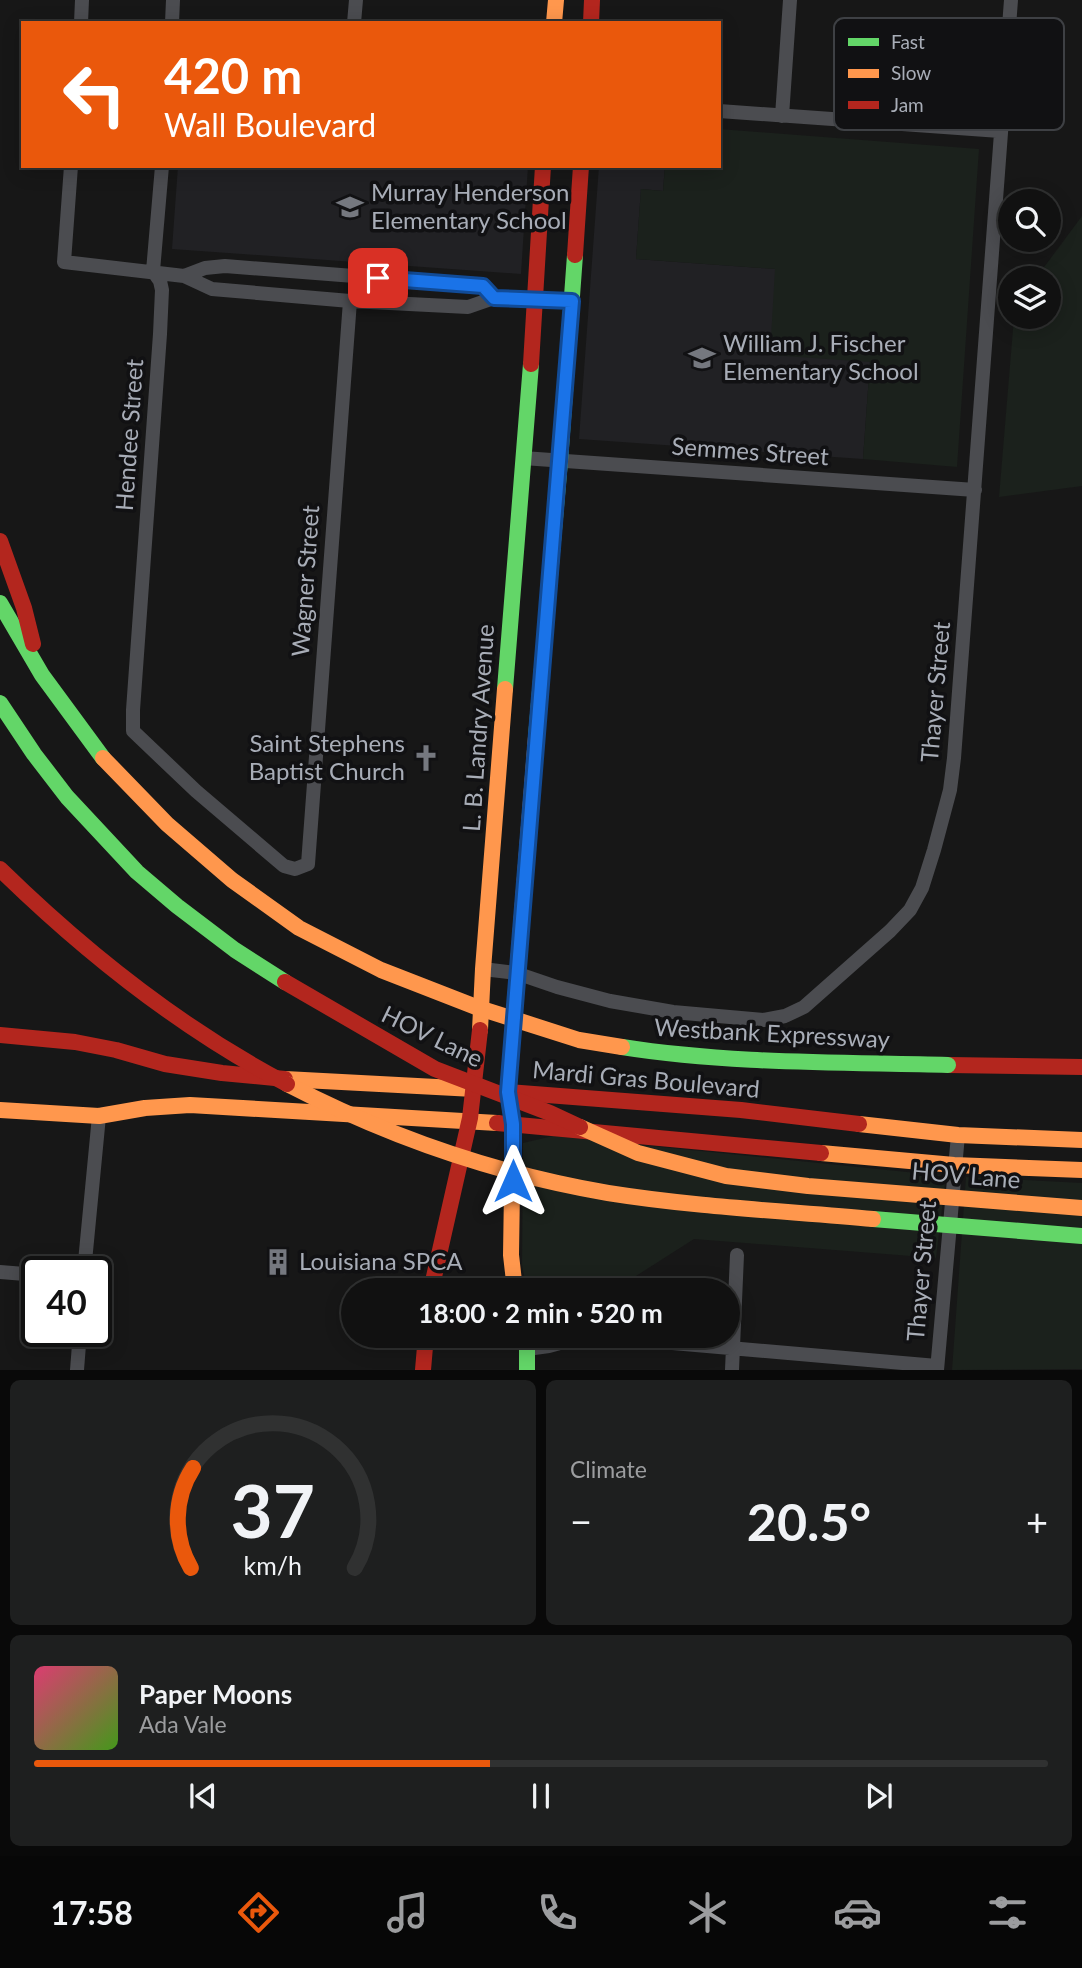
<!DOCTYPE html>
<meta charset="utf-8">
<style>
body{margin:0;font-family:Lato,sans-serif;background:#1e1f1f;color:#f1f3f6;height:100vh;display:flex;flex-direction:column;font-size:26px;white-space:nowrap}
*{box-sizing:border-box;margin:0}
p{font-size:23px;color:#9c9d9f}
.icon{flex:none;width:38px;height:38px;fill:none;stroke:currentColor;stroke-width:2;stroke-linecap:round;stroke-linejoin:round}
.map{position:relative;height:1370px;overflow:hidden}
.drawer{display:flex;flex-direction:column;gap:10px;padding:10px;background:#090909;flex:1}
.drawer>*{flex:none}
.banner{position:absolute;left:21px;top:21px;width:700px;height:147px;border-radius:0px;box-shadow:0 4px 18px #0003,0 0 0 2px #303131;background:#ea580c;color:#fff;overflow:hidden}
.fabs{position:absolute;left:998px;top:189px;display:grid;gap:14px}
.fabs a{display:grid;place-items:center;width:63px;height:63px;border-radius:50%;background:#111;box-shadow:0 4px 18px #0003,0 0 0 2px #303131;font-size:35px}
.speed{position:absolute;left:21px;top:1256px;display:flex;gap:14px;font-size:35px;font-weight:700;text-align:center}
.speed>*{display:grid;place-content:center;width:91px;height:91px;border-radius:50%;background:#111;box-shadow:0 4px 18px #0003,0 0 0 2px #303131;line-height:1}
.speed .limit{border:4px solid #111;border-radius:10px;background:#fff;color:#111}
.pin{position:absolute;display:grid;place-items:center;width:60px;height:60px;color:#fff;margin:-30px;border-radius:14px;box-shadow:0 4px 10px #0006}
.me{position:absolute;width:77px;margin:-38px;rotate:0deg;stroke-linejoin:round;filter:drop-shadow(0 0 5px #0008)}
.turn{display:flex;align-items:center;gap:24px;height:147px;padding:0 28px;font-size:32px}
.turn .icon{width:91px;height:91px;stroke-width:2.5}
.turn b{display:block;font-size:49px;line-height:60px}
.big{font-size:52px;font-weight:700;line-height:1.1}
.drawer .widget{flex:1;display:flex;flex-direction:column;justify-content:center;gap:10px;min-width:0;padding:0 24px;border-radius:10px;background:#1e1f1f}
.drawer .dial{align-items:center;gap:0}
.dial svg{height:182px;overflow:visible;fill:none;stroke:#303131;stroke-width:7;stroke-linecap:round;text-anchor:middle}
.dial text{fill:#f1f3f6;stroke:none}
.song{display:flex;align-items:center;gap:21px}
.cover{width:84px;height:84px;border-radius:10px;background:linear-gradient(135deg,hsl(340 70% 55%),hsl(100 70% 35%))}
.played{height:7px;border-radius:4px;background:linear-gradient(90deg,#ea580c 45%,#303131 45%)}
.keys{display:flex;justify-content:space-around;direction:ltr}
.heat{display:flex;justify-content:space-between;align-items:center;font-size:38px;direction:ltr}
.drawer .tiles{flex:1;display:grid;gap:10px;grid-template-columns:1fr 1fr}
.widget:last-child{grid-column:span 2}
.trip{position:absolute;left:341px;top:1278px;width:399px;height:70px;border-radius:35px;background:#111;box-shadow:0 4px 18px #0003,0 0 0 2px #303131;font-weight:700;line-height:70px;text-align:center}
.menu{display:flex;height:112px;justify-content:space-around;align-items:center;background:#070707;color:#9c9d9f}
.menu .icon{width:49px;height:49px}
.menu .current{color:#ea580c}
.menu b{font-size:32px;color:#f1f3f6}
.map>svg:first-child{display:block}
.built{fill:#212124}
.green{fill:#1b211c}
.lines{fill:none;stroke-linecap:round;stroke-linejoin:round}
.street{stroke:#4b4c50;stroke-width:14}
.fast{stroke:#63d668;stroke-width:16}
.slow{stroke:#ff974d;stroke-width:16}
.jam{stroke:#b3261e;stroke-width:16}
.fast-bridge{stroke:#63d668;stroke-width:16}
.slow-bridge{stroke:#ff974d;stroke-width:16}
.jam-bridge{stroke:#b3261e;stroke-width:16}
.route-casing{stroke:#114b97;stroke-width:18}
.route{stroke:#1a73e8;stroke-width:12}
.labels{text-anchor:middle;stroke-width:7;stroke-linejoin:round;paint-order:stroke}
.poi-label{font-size:24px;fill:#a8adb7;stroke:#111113;text-anchor:start}
.street-label{font-size:24px;fill:#a8adb7;stroke:#111113}
.key{fill:#111113;stroke:#3e4044;stroke-width:2}
.key-label{font-size:19px;fill:#a8adb7}
</style>
<div class="map">
<svg width="1082" height="1370" viewBox="0 0 1082 1370">
<rect width="100%" height="100%" fill="#171717"/>
<path class="built" d="M178,166H528L521,274L172,249Z
M599,166H665L663,191L641,189L636,259L776,269L870,362L863,459L579,439Z"/>
<path class="green" d="M719,129L979,149L957,467L863,459L870,362L770,355L775,269L636,259L641,189L663,191L665,166H719Z
M1082,216V486L999,497L1014,317H1048V278H1036Z
M553,1136L946,1176L936,1258L694,1239L636,1276L626,1290H527L522,1265L523,1143Z
M966,1177L1082,1183V1369L952,1370Z"/>
<g class="lines">
<path class="street" d="M81,23L82,0
M172,23L173,0
M354,23L356,0
M719,111L1000,131
M782,116L790,0
M71,166L64,262L184,276L212,289L350,301L468,307L494,298L572,301
M162,166L153,271L160,281L162,290L160,334L133,710V731L196,791L284,866L295,869L308,864L350,301
M184,276L205,268L225,266L483,286L494,298
M523,458L975,490
M483,969L516,973L557,987L610,1001L673,1012L764,1020L785,1016L804,1007L890,931L910,910L922,888L934,850L950,790L954,758L1011,0
M0,1272L37,1275
M84,1272L99,1116
M527,1349L549,1346L571,1340L661,1342L937,1366
M77,1370L80,1332
M732,1370L737,1255
M937,1370L958,1135"/>
<path class="fast" d="M0,603L42,675L103,758
M505,689L531,364
M536,737L560,461L575,255
M524,1335L527,1349V1370"/>
<path class="slow" d="M554,23L556,0
M480,1030L483,969L505,689
M285,1079L474,1089
M0,1110L99,1116L145,1108L190,1105L497,1123
M859,1124L958,1135L1082,1140
M821,1153L954,1165L1082,1170
M515,1290L511,1255L513,1124L508,1092L536,737"/>
<path class="jam" d="M591,23L592,0
M575,255L581,166
M531,364L543,166
M0,541L24,608L33,644
M0,1035L75,1042L116,1050L165,1064L222,1073L285,1079
M948,1065L1082,1067
M508,1092L741,1110L859,1124
M497,1123L821,1153
M431,1290L470,1118L480,1030
M423,1370L426,1335"/>
<path class="fast-bridge" d="M0,703L34,754L67,797L137,872L177,906L235,950L285,982
M622,1047C730,1064 839,1062 948,1065
M873,1219L1082,1236"/>
<path class="slow-bridge" d="M103,758L167,824L232,880L299,928L381,970L476,1007L579,1040L622,1047
M287,1084C387,1136 497,1174 608,1193C696,1207 785,1211 873,1219
M580,1127L638,1153L726,1176L808,1186L1082,1208"/>
<path class="jam-bridge" d="M0,869C86,953 180,1028 287,1084
M285,982L435,1069L550,1113L580,1127"/>
</g>
<g class="lines">
<defs>
<path id="route" d="M378,278L483,286L494,298L572,301L508,1092L513,1124V1181"/>
</defs>
<use href="#route" class="route-casing"/>
<use href="#route" class="route"/>
</g>
<defs>
<symbol id="school-bare" viewBox="-9 -9 18 18"><path d="M0-5L7-2L0 1L-7-2ZM-4 1L0 2.5L4 1V4Q0 6-4 4Z" fill="#75787f" stroke="#111113" stroke-width="2.5" paint-order="stroke"/></symbol>
<symbol id="church-bare" viewBox="-9 -9 18 18"><path d="M-1.2-6h2.4v3.5h3.3v2.4h-3.3V6h-2.4V-.1h-3.3v-2.4h3.3Z" fill="#75787f" stroke="#111113" stroke-width="2.5" paint-order="stroke"/></symbol>
<symbol id="building-bare" viewBox="-9 -9 18 18"><path d="M-4-6H4V6H1V3H-1V6H-4ZM-2.5-4.3h1.7v1.8h-1.7ZM.8-4.3h1.7v1.8H.8ZM-2.5-1h1.7V.8h-1.7ZM.8-1h1.7V.8H.8Z" fill="#75787f" stroke="#111113" stroke-width="2.5" paint-order="stroke"/></symbol>
</defs>
<g fill-rule="evenodd">
<use href="#school-bare" x="331" y="188" width="38" height="38"/>
<use href="#school-bare" x="683" y="339" width="38" height="38"/>
<use href="#church-bare" x="407" y="739" width="38" height="38"/>
<use href="#building-bare" x="259" y="1243" width="38" height="38"/>
</g>
<g class="labels">
<g class="poi-label">
<text x="371" y="201">Murray Henderson<tspan x="371" dy="28">Elementary School</tspan></text>
<text x="723" y="352">William J. Fischer<tspan x="723" dy="28">Elementary School</tspan></text>
<text x="405" y="752" text-anchor="end">Saint Stephens<tspan x="405" dy="28">Baptist Church</tspan></text>
<text x="299" y="1270">Louisiana SPCA</text>
</g>
<g class="street-label">
<text transform="translate(130 435) rotate(-86)" y="8">Hendee Street</text>
<text transform="translate(750 452) rotate(4)" y="8">Semmes Street</text>
<text transform="translate(306 581) rotate(-86)" y="8">Wagner Street</text>
<text transform="translate(936 692) rotate(-85)" y="8">Thayer Street</text>
<text transform="translate(479 728) rotate(-86)" y="8">L. B. Landry Avenue</text>
<text transform="translate(772 1034) rotate(3)" y="8">Westbank Expressway</text>
<text transform="translate(432 1037) rotate(26)" y="8">HOV Lane</text>
<text transform="translate(646 1080) rotate(5)" y="8">Mardi Gras Boulevard</text>
<text transform="translate(966 1176) rotate(5)" y="8">HOV Lane</text>
<text transform="translate(922 1271) rotate(-85)" y="8">Thayer Street</text>
</g>
</g>
<rect x="834" y="18" width="230" height="112" rx="10" class="key"/>
<rect x="848" y="38" width="31" height="8" fill="#63d668"/>
<rect x="848" y="69" width="31" height="9" fill="#ff974d"/>
<rect x="848" y="101" width="31" height="8" fill="#b3261e"/>
<g class="key-label">
<text x="891" y="49">Fast</text>
<text x="891" y="80">Slow</text>
<text x="891" y="112">Jam</text>
</g>
</svg>
<div class="fabs">
<a><svg class="icon" aria-label="search" viewBox="0 0 24 24"><circle cx="10" cy="10" r="6"/><path d="M15 15l6 6"/></svg></a>
<a><svg class="icon" aria-label="layers" viewBox="0 0 24 24"><path d="M12 4l9 5-9 5-9-5zM3 14l9 5 9-5"/></svg></a>
</div>
<div class="speed"><div class="limit">40</div></div>
<div class="pin" style="left:378px;top:278px;background:#d93025"><svg class="icon" aria-label="arrive" viewBox="0 0 24 24"><path d="M6 21V4h12l-3 4 3 4H6"/></svg></div>
<svg class="me" style="left:513px;top:1181px" viewBox="-20 -20 40 40"><path d="M0-17L14 15 0 8-14 15z" fill="#1a73e8" stroke="#fff" stroke-width="4"/></svg>
<div class="trip">18:00 · 2 min · 520 m</div>
<div class="banner">
<div class="turn"><svg class="icon" aria-label="left" viewBox="0 0 24 24"><path d="M17 20v-9H6M10 6l-5 5 5 5"/></svg><div><b>420 m</b>Wall Boulevard</div></div>
</div>
</div>
<section class="drawer">
<div class="tiles">
<div class="widget dial"><svg viewBox="0 0 100 80">
<path d="M14 69A42 42 0 1 1 86 69"/>
<path d="M14 69A42 42 0 0 1 15 25" stroke="#ea580c"/>
<text x="50" y="56" font-size="32" font-weight="700">37</text>
<text x="50" y="72" font-size="11">km/h</text>
</svg></div>
<div class="widget"><p>Climate</p>
<div class="heat"><a>−</a><b class="big">20.5°</b><a>+</a></div>
</div>
<div class="widget">
<div class="song"><i class="cover"></i><div><b>Paper Moons</b><p>Ada Vale</p></div></div>
<div class="played"></div>
<div class="keys"><svg class="icon" aria-label="previous" viewBox="0 0 24 24"><path d="M18 5L8 12l10 7zM5 5v14"/></svg><svg class="icon" aria-label="pause" viewBox="0 0 24 24"><path d="M8 5v14M16 5v14"/></svg><svg class="icon" aria-label="next" viewBox="0 0 24 24"><path d="M6 5l10 7-10 7zM19 5v14"/></svg></div>
</div>
</div>
</section>
<nav class="menu">
<b>17:58</b>
<svg class="icon current" aria-label="directions" viewBox="0 0 24 24"><path d="M12 3l9 9-9 9-9-9zM9 14v-3h6M13 9l2 2-2 2"/></svg>
<svg class="icon" aria-label="music" viewBox="0 0 24 24"><path d="M9 18V5l10-2v13"/><circle cx="6" cy="18" r="3"/><circle cx="16" cy="16" r="3"/></svg>
<svg class="icon" aria-label="phone" viewBox="0 0 24 24"><path d="M5 4h4l2 5-3 2q2 4 5 5l2-3 5 2v4C11 20 4 13 5 4z"/></svg>
<svg class="icon" aria-label="climate" viewBox="0 0 24 24"><path d="M12 3v18M4 7l16 10M4 17L20 7"/></svg>
<svg class="icon" aria-label="car" viewBox="0 0 24 24"><path d="M5 17H2v-5l4-1 3-4h7l3 4 3 1v5h-3M9 17h6M6 11h13"/><circle cx="7" cy="17" r="2"/><circle cx="17" cy="17" r="2"/></svg>
<svg class="icon" aria-label="filters" viewBox="0 0 24 24"><path d="M4 7h16M4 17h16"/><circle cx="9" cy="7" r="2"/><circle cx="15" cy="17" r="2"/></svg>
</nav>
